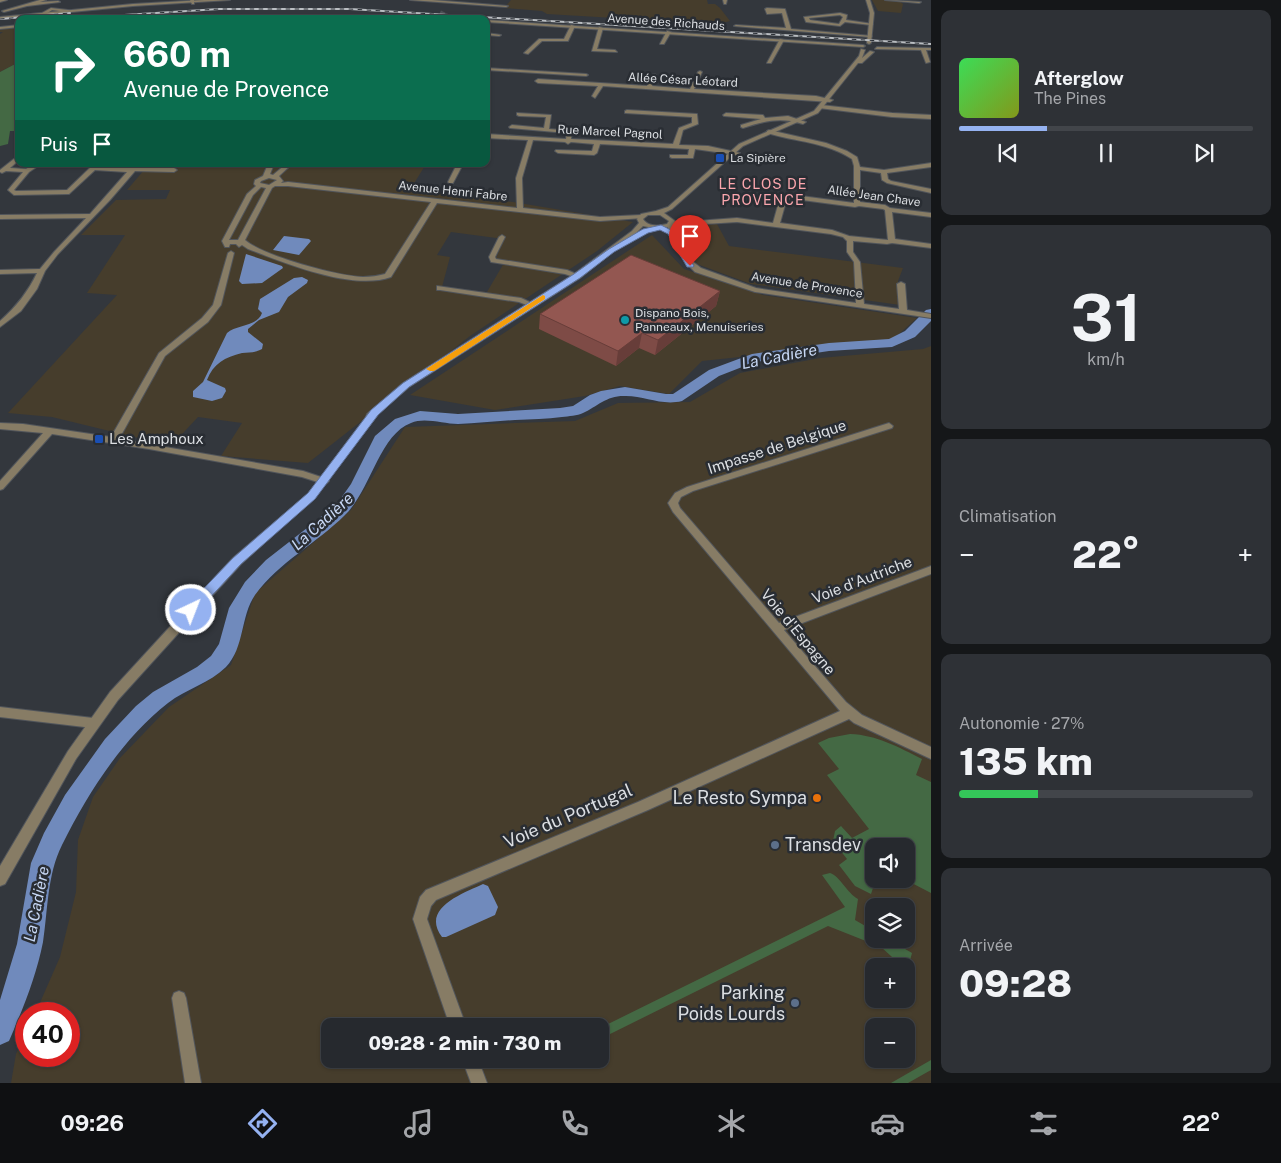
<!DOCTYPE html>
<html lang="fr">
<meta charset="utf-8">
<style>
body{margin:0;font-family:"Public Sans",sans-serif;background:#2e3136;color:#f1f3f6;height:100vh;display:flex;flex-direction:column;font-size:19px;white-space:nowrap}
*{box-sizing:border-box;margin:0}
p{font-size:16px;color:#a4a6aa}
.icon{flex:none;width:28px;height:28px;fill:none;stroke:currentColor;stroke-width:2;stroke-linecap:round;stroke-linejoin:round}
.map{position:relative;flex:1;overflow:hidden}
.panel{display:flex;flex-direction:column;gap:10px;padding:10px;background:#151719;width:350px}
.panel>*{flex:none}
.top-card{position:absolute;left:15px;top:15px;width:475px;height:152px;border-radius:10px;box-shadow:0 1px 4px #0004,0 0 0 1px #42454a;background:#0b6e4f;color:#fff;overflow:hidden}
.buttons{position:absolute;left:865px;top:838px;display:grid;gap:10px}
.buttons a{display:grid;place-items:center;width:50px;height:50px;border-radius:10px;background:#26292e;box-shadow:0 1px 4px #0004,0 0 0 1px #42454a;font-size:25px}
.speed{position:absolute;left:15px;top:1002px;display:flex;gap:10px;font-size:25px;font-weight:700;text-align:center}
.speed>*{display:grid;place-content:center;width:65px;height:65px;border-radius:50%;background:#26292e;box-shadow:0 1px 4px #0004,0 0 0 1px #42454a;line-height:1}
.speed .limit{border:8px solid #d22;background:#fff;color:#111}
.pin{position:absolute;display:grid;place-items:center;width:42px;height:42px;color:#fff;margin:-51px -21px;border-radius:50% 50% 50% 0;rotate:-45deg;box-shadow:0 0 5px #0007}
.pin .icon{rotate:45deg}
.me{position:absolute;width:55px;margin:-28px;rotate:43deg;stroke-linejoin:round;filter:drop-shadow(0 0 4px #0008)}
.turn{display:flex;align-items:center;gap:18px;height:105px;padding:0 25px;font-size:22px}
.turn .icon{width:65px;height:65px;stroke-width:2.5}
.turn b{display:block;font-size:35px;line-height:42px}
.then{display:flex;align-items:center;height:48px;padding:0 25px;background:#0003;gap:10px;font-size:19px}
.big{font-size:38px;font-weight:800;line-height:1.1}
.panel .card{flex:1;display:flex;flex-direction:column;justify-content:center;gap:8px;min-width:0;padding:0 18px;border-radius:10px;background:#2e3136}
.panel .dial{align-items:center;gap:0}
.dial b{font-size:65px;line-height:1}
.song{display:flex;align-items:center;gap:15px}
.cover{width:60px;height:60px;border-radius:8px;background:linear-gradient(135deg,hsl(130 70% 55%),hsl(70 70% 35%))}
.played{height:5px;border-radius:2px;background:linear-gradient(90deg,#95b2f1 30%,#42454a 30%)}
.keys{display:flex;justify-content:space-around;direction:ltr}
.heat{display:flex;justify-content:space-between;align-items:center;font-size:28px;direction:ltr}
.charge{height:8px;border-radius:4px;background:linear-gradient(90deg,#34c759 27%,#42454a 0)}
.trip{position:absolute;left:321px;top:1018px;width:288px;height:50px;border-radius:10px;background:#26292e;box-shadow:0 1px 4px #0004,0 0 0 1px #42454a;font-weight:800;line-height:50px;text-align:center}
.tabs{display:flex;height:80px;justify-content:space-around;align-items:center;background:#0f1012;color:#a4a6aa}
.tabs .icon{width:35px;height:35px}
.tabs .selected{color:#95b2f1}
.tabs b{font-size:22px;color:#f1f3f6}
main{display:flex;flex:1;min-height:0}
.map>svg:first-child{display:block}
.industrial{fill:#463d2c;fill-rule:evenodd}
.green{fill:#446944}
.water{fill:#708abc}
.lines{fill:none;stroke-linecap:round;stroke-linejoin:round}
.river{fill:#708abc;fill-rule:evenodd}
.minor-tunnel{stroke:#4c5056;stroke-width:5;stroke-dasharray:5 2.5;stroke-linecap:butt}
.minor-casing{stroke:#51555b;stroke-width:2}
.tertiary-casing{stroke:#51555b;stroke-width:2}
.minor{fill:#877c65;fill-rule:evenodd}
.tertiary{fill:#877c65;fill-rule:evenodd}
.rail-casing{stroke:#babec2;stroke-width:2}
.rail{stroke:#292d33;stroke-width:1;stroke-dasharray:4.5;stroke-linecap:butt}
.wall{fill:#7e4b46}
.shaded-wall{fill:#673d39}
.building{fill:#935751;stroke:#673d39}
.route{fill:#95b2f1;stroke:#61749d}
.slow{fill:#f59e0b}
.transit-dot{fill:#1a4fb4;stroke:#292d33;stroke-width:2}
.culture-dot{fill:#0f9aa8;stroke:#292d33;stroke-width:2}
.food-dot{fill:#e8710a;stroke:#292d33;stroke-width:2}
.service-dot{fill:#5c6f8a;stroke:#292d33;stroke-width:2}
.labels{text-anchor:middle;stroke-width:5;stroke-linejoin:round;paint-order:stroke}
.far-street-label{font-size:12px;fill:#dbdee2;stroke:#292d33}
.far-poi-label{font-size:12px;fill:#dbdee2;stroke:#292d33;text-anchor:start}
.far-neighbourhood-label{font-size:14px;letter-spacing:1px;fill:#fba6ad;stroke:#292d33}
.poi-label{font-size:15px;fill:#dbdee2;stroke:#292d33;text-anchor:start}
.street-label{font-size:15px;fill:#dbdee2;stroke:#292d33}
.water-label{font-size:16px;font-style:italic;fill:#c7d7f4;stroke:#292d33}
.near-poi-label{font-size:18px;fill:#dbdee2;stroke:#292d33;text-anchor:end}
.near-street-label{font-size:18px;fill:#dbdee2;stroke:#292d33}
</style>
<main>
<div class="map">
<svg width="931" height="1083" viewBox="0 0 931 1083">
<rect width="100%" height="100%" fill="#33373d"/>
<path class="industrial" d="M511,0H707L708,4H715L720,8L730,21L708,27L682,22L547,14L542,11L504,8Z
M872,0H898L903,4L901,13L878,11Z
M19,27V62L0,72V34L3,32H0V29Z
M182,164H426L410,190L513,202L633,222L597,251L470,336L308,463L221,456L242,423L198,417L171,446L52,417L8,413L117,295L87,293L125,235H81L116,200L166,199L170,190H127L145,169L178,168ZM451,232L504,239L495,260L504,263L487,292L442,287L450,257L437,255Z
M717,224L729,246L903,268L898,281L900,305L751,284L697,264L676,231L678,226Z
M652,235L684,269L763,295L917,318L891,341L702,361L669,394L620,386L585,396L495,410L410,395Z
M931,346V1083H11L16,1054L26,1032V1056H69V1014H35L60,957L76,892L78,840L93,797L120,758L169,707L231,665L255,593L351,510L405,427L575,421L618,403L690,402L740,373L820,358L923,349ZM874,846H906V879H874ZM874,906H906V939H874ZM874,966H906V999H874ZM330,1026H600V1059H330ZM874,1026H906V1059H874Z"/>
<path class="green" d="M19,62V131H10L8,144L0,146V72Z
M850,734C877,735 898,747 922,759L916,775L931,782V893L904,879H906V846H874V879H876L871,894L855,886L839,865L847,859L833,841L835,831L841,826L852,838L869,829L827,775L839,769L818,743L829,738Z
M830,873C840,876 847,893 858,899L855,920L874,931V939H888L912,953L908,968L902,966L881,947L828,926L600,1039V1028L845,907L822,875Z
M931,1060V1070L908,1083H891Z"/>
<path class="water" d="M284,236L309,239L311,241L299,255L273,250Z
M246,254L282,266L283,268L262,283L242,284L239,281Z
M302,277L308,280L307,283L288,297L279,312L259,320L248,329V332L263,344L262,349C255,353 249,352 242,353C225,357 213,364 207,380L225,388L226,391L222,398L212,401L193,397V391L203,382L227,333C237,324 257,327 262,313L258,309L260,299L294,278Z
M483,884L488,886L498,907L495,915L446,937H442C420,908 464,893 483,884Z"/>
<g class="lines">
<path class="river" d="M931,309V321L915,337L892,347L829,351L755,362L719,376L682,401C662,406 645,396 626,396C607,395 598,406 583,413C577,416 569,416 562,417C547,419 531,419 515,420C496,421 477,423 458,424C443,424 425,417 411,423C379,435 371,490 345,515C317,543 279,562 255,595C240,617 245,647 226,667C210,683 186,689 168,703C122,739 88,793 62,845C47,875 48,910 43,942C36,977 23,1009 9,1041L0,1045V1000L17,944L31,863L44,833L65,795L105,739L136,706L153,692L197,667L211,656L219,644L229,608L245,582L266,560L316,521L339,501L351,484L375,436L395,419L420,411L458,414L560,408L573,406L590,395L601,391L625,387L666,394H673L709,370L752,354L829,343L889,339L905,331L926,310Z"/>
<path class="minor-tunnel" d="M441,16L444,10"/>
<defs>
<path id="minor" d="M0,0H7L0,2Z
M40,0H46L40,2L58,1L60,2L27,6L4,12L2,11Z
M190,0H194V4H192Z
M410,0H432L508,6L506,7Z
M723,0H727L726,4H724Z
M885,0L921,2L919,3Z
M51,8L68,10L70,11L68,12L52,10L46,14L42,13Z
M767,8L785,9L791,29L872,36L870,37L734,26L736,25L786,28L782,13L767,14L765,9Z
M840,13L847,15L846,20L873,24L871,25L845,22L840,26L806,22L804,17ZM840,15L843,17L839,24L810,20L809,18Z
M571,25L575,26L568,41H542L528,54L524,53L539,39H564Z
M599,27L603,28L597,49L615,50L617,52L592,51Z
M667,31L671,32L664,44H660Z
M486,33L501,35L499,36L486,35Z
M780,39L784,40L771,63H767Z
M877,47L931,48V50H926L930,62L926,63L921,50L875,49Z
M486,68L586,74L588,75L586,76L486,70Z
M700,71L702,72L694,89L816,96L833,100L830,102L603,86L595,98L592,96L598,86L538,83L535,81L538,79L647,86L652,75L654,74L656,75L652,86L690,89L698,72Z
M821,105L892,113L931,115V119L892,117L819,108V106Z
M627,110L697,114L698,124L683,130L679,145L708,146L740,153L737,155L695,149L693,158H672L670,157V155H688L689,149L600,144L597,153L594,155L558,153L555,151L556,150L592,151L594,144L571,142L568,144L565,142L533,140L522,178L523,208L600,217L641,215L643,216V218L600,221L437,203L391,277C352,291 285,263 248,249L242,245L239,247L236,244H230L229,247H225L222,241L247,194L256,186L254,184L255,180L263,176L268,164H274L270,174L273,175L286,164H292L279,176L283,181L281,183L288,182L517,208L516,178L528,140L486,138V134L566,139L567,133L510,128L509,127L512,125L544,128L546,117L519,116L517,115V113L551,115L549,129L572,131L571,139L673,144L679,128L692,123V117L625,113V111ZM269,178L277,180L269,185L260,183L261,181ZM275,186H288L431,202L385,274C378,276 371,277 363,277C338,276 263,256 245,240L272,188ZM261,187L266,188L238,240H229L253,195Z
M726,113L763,115L765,118L788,116L806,122L803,124C781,117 764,121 743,128L741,127V125L761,119L724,116L723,115Z
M769,130L826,143L847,151L857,157L860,167L884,170L931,163V167L887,173L888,179L891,181L931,189V193L887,183L882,180L881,173L860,170V202L885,205L890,208L931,213V217L892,212L895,239L931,244V248L892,243L887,244L853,241V252L860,262L864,304L899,309L897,284L901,282L905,284L907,310L931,314V318L755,292L695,272L687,264L677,250L670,236L667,225L669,223L737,218L773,223L780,198L786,194L854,203V166L852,159C826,142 796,142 767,133V131ZM787,198L855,207L859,206L883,209L885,210L888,240L849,236L832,230L780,223ZM737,222L831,234L843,237L847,241V252L854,262L856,303L756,288L701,268L692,261L684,250L673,226Z
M19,155V160L10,168L26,169L34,164H41L29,172L14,190L16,191L67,190L94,164H100L98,166L130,168L134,164H140L137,167L174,168L177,170L174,172L135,171L110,200L58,254L45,271L37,289L21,311L0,327V321C16,307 28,292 37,273L0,274V270L40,269L54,252L86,218L0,219V215L90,214L127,172L95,170L69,194L14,195L8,190L23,172L6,171L2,173L0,172V170Z
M457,164H463L453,183H449L448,182Z
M502,235L505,237L495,257L496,259L567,270L581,276L577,278L565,274L491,262L489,257L499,237Z
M231,251L234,253L221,305L208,322L165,356L119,439L303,471L327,479L329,481L327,483L324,484L302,477L149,449L52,434L3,489L0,490V481L43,433L0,429V423L23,424L111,437L159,353L202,318L213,305L228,253Z
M437,286L521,298L536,305L532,307L519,302L440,290H437Z
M889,423L893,426L892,428L693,491L681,497L678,503L680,508L779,623L931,566V574L784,630L846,702L862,715L931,747V759L854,723L849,719L648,810L436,900L431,906L427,919L466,1026H450L413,919L420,897L426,890L638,802L840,711L673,512L668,503L675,493L687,487Z
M0,707L93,718L97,719L99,723L97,727L93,728L0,717Z
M179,991L184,993L186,998L201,1083H185L172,998L174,993Z
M462,1059H478L487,1083H471Z"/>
<path id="tertiary" d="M204,0H230L133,6L0,19V17L133,4Z
M866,0H870L874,13L871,43L869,44L867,43L870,13Z
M439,16L444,18L394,19L396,18Z
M486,20L863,45L865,46L863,47L486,22Z
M19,25V27L0,29V27Z
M861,49L865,50L862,58L870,51L874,52L862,63H858L818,113L743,146L672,209L664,213L675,221L672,226L659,229L643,226L636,233L580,278L409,387L379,413L314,498L241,564L118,700L76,759L5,884L0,886V866L68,751L110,692L233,558L308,494L366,417L367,414L403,383L574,274L632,231L639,223L637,219L641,214L656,211L668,207L739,144L814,111L859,56ZM648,215H660L669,221L667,224C659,226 648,227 643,219Z"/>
</defs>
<use href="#minor" class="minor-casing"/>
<use href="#tertiary" class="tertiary-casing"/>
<use href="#minor" class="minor"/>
<use href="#tertiary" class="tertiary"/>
<defs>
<path id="rail" d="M0,19L70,13
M61,19L219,9H350L931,44"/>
</defs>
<use href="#rail" class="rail-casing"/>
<use href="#rail" class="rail"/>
</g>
<path class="wall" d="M720,291L716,306L655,355L639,348L616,366L539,329L540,314Z"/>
<path class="shaded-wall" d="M720,291L716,306L655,355L658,340Z
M642,333L639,348L616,366L618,351Z"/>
<path class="building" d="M631,255L720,291L658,340L642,333L618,351L540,314Z"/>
<path class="route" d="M661,225L673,231L694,266L693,267H687L668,234L660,230L648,233L614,252L580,278L409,387L378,415L315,499L241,564L195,614H186L185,610L186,607L233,558L308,493L371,410L403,383L574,274L609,249L643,229Z"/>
<path class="slow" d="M543,295L545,296V299L434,371H430L426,369Z"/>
<g class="transit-dot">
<rect x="715" y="153" width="10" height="10" rx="2.5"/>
<rect x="94" y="434" width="10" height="10" rx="2.5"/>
</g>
<circle class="culture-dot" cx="625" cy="320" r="5"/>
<circle class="food-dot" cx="817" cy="798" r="5"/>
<g class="service-dot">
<circle cx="775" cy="845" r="5"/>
<circle cx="795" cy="1003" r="5"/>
</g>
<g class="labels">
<g class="far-street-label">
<text transform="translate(666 22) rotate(4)" y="4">Avenue des Richauds</text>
<text transform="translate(683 80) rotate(3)" y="4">Allée César Léotard</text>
<text transform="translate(610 132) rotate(3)" y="4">Rue Marcel Pagnol</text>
<text transform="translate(453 191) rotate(6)" y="4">Avenue Henri Fabre</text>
<text transform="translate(874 196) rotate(8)" y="4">Allée Jean Chave</text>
<text transform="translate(807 285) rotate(9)" y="4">Avenue de Provence</text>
</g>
<g class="far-poi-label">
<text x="730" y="162">La Sipière</text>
<text x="635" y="317">Dispano Bois,<tspan x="635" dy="14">Panneaux, Menuiseries</tspan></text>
</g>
<g class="far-neighbourhood-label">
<text x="763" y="189">LE CLOS DE<tspan x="763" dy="16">PROVENCE</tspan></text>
</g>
<g class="poi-label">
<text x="109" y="444">Les Amphoux</text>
</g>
<g class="street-label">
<text transform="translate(777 447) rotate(-18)" y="5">Impasse de Belgique</text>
<text transform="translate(862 580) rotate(-21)" y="5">Voie d'Autriche</text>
<text transform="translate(798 632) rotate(50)" y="5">Voie d'Espagne</text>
</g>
<g class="water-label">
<text transform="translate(779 356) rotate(-11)" y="6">La Cadière</text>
<text transform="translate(322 521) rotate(-42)" y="6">La Cadière</text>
<text transform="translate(36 904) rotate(-79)" y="6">La Cadière</text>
</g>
<g class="near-poi-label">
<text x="807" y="804">Le Resto Sympa</text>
<text x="785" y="851" text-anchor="start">Transdev</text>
<text x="785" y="999">Parking<tspan x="785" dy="21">Poids Lourds</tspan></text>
</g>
<g class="near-street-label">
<text transform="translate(568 816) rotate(-23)" y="6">Voie du Portugal</text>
</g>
</g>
</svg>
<div class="buttons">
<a><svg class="icon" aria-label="sound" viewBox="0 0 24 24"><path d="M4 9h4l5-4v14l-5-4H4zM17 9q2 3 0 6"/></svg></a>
<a><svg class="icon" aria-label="layers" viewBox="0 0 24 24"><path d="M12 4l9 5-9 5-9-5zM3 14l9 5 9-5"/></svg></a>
<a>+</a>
<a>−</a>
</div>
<div class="speed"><div class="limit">40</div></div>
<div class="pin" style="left:690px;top:266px;background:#d93025"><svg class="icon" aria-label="arrive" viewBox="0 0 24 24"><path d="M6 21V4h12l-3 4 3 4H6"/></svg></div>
<svg class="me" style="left:191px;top:610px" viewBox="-20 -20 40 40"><circle r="17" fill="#95b2f1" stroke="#fff" stroke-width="3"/><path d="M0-11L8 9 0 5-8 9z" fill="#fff"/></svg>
<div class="trip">09:28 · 2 min · 730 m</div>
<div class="top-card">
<div class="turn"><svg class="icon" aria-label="right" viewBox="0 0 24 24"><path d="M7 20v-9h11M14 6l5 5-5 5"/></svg><div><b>660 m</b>Avenue de Provence</div></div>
<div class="then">Puis<svg class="icon" aria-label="arrive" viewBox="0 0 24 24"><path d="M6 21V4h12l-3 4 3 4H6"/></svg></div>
</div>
</div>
<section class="panel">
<div class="card">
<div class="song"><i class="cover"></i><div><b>Afterglow</b><p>The Pines</p></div></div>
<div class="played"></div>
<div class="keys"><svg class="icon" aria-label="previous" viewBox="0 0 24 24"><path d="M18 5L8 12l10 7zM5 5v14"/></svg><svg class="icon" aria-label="pause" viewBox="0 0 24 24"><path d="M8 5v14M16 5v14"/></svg><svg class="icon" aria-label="next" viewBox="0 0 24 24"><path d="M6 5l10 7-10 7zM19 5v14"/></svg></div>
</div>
<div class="card dial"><b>31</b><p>km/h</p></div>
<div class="card"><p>Climatisation</p>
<div class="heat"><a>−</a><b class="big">22°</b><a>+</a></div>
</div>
<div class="card"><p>Autonomie · 27%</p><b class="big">135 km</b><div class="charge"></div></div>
<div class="card"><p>Arrivée</p><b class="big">09:28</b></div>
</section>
</main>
<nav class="tabs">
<b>09:26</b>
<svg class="icon selected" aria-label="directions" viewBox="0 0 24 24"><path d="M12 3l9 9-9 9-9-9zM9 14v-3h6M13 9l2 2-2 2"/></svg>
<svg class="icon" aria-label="music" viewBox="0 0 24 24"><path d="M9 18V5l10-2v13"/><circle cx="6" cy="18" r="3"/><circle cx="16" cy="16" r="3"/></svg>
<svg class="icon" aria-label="phone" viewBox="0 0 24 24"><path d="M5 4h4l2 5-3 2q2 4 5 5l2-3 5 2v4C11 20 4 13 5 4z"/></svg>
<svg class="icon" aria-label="climate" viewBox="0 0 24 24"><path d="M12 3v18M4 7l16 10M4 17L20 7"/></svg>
<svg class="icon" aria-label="car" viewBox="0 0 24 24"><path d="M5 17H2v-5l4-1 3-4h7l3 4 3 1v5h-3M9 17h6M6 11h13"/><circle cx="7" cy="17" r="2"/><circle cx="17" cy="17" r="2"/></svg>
<svg class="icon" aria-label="filters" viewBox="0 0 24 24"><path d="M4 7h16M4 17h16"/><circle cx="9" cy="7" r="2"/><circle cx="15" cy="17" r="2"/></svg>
<b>22°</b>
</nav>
